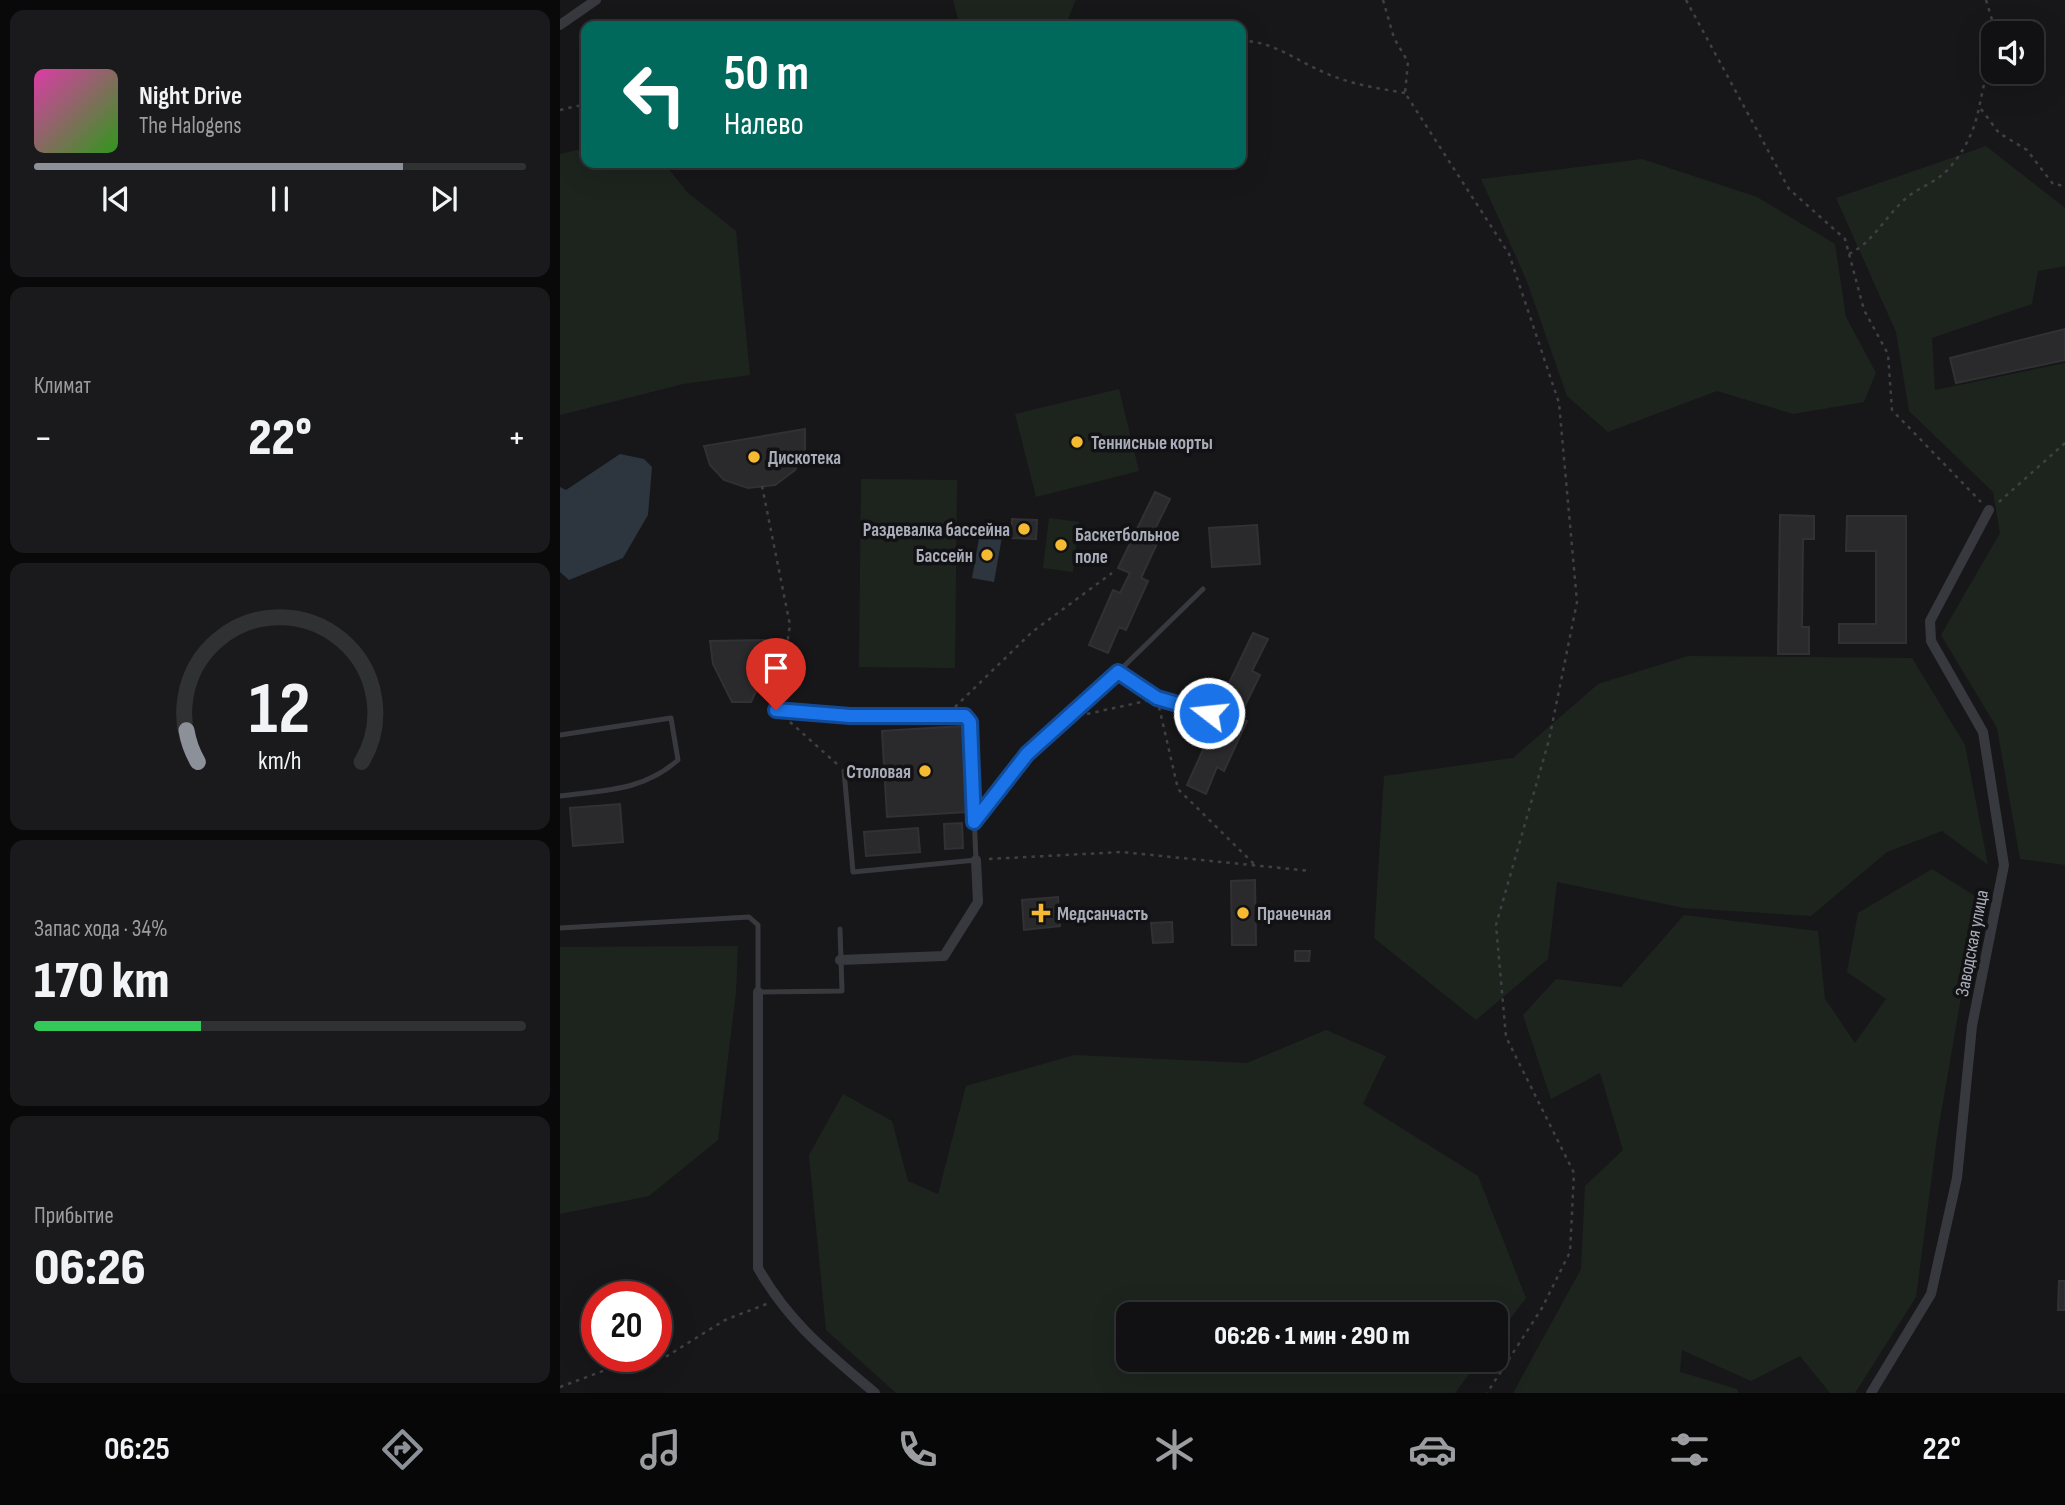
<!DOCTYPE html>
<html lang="ru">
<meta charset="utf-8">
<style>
body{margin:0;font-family:"Sofia Sans Condensed",sans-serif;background:#1a1a1c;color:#f1f3f6;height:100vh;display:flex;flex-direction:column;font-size:26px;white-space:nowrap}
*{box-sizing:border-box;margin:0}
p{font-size:23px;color:#9c9da0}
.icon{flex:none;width:38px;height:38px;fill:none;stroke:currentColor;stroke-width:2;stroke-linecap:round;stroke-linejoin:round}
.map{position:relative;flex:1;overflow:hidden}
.side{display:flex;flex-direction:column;gap:10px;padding:10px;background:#09090a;width:560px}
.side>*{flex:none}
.hud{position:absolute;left:21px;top:21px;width:665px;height:147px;border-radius:14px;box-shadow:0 7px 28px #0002,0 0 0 2px #303133;background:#00695c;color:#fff;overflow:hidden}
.tools{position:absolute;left:1421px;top:21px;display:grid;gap:14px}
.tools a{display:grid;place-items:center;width:63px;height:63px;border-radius:14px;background:#111113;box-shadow:0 7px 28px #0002,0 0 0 2px #303133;font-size:35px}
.speed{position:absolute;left:21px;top:1281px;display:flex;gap:14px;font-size:35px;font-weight:700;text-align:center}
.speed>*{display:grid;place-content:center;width:91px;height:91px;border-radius:50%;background:#111113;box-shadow:0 7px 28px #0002,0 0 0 2px #303133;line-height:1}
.speed .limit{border:10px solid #d22;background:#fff;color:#111}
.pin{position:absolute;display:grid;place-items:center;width:60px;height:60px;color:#fff;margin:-72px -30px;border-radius:50% 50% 50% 0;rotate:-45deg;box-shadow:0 0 7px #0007}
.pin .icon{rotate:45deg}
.me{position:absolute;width:77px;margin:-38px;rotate:286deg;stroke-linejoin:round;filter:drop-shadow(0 0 5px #0008)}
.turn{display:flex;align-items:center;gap:24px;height:147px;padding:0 28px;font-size:32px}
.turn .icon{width:91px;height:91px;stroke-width:2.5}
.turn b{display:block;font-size:49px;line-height:60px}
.big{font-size:52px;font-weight:800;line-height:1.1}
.side .tile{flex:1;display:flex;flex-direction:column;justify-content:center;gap:10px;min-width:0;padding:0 24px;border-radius:14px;background:#1a1a1c}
.side .dial{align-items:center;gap:0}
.dial svg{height:182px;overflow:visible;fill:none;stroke:#303133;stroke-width:7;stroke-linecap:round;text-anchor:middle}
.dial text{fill:#f1f3f6;stroke:none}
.song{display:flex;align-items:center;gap:21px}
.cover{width:84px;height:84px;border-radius:10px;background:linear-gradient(135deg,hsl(320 70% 55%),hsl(110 70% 35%))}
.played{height:7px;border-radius:4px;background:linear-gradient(90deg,#8c9099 75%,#303133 75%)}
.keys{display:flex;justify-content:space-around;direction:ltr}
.heat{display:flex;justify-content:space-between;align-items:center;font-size:38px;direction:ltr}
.charge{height:10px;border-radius:5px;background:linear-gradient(90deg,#34c759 34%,#303133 0)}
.trip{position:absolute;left:556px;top:1302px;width:392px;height:70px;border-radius:14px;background:#111113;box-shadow:0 7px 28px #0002,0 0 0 2px #303133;font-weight:800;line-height:70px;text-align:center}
.tabs{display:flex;height:112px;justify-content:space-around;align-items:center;background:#070708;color:#9c9da0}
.tabs .icon{width:49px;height:49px}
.tabs .current{color:#8c9099}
.tabs b{font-size:32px;color:#f1f3f6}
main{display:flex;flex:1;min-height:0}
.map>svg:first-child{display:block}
.green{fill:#1d241e}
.water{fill:#2d363e}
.building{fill:#2a2a2d;stroke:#313135;stroke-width:2}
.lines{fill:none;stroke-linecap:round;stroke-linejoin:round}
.path{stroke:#3e4045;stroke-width:2.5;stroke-dasharray:3.5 5;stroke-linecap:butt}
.lane{stroke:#38393e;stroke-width:5}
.street{stroke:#38393e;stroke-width:10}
.route-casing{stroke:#114b97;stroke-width:18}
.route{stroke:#1a73e8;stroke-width:12}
.poi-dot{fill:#f6ba32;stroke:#121214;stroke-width:2.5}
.labels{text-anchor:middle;stroke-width:7;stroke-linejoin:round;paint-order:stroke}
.poi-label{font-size:19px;font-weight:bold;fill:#a9adb9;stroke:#121214;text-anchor:start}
.street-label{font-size:19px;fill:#a9adb9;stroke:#121214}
</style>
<main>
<section class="side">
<div class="tile">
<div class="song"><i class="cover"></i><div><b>Night Drive</b><p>The Halogens</p></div></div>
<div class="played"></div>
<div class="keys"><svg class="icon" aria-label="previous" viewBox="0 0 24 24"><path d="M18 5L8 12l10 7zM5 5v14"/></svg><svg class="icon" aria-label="pause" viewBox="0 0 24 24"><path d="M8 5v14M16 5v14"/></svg><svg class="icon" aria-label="next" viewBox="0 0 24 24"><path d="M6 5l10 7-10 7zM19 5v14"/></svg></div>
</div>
<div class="tile"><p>Климат</p>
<div class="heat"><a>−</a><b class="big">22°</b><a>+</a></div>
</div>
<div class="tile dial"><svg viewBox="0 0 100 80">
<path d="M14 69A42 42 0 1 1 86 69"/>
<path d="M14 69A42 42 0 0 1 9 55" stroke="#8c9099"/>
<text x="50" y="56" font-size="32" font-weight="700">12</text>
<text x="50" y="72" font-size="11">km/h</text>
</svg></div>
<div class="tile"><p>Запас хода · 34%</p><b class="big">170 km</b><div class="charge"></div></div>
<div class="tile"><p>Прибытие</p><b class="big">06:26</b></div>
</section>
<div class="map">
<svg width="1505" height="1393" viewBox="0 0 1505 1393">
<rect width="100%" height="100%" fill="#171719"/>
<path class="green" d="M393,0H516L505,26H400Z
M1426,146L1505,208V266L1478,271L1472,304L1372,338L1375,390L1505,363V865L1460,859L1437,728L1381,635L1440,533L1433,492L1349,411L1336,332L1276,198Z
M26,148V163H104L127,192L176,231L190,375L123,384L0,415V154Z
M1082,159L1197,197L1275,244L1286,317L1316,373L1304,402L1233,414L1157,391L1048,432L1007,396L966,279L921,179Z
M559,389L579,471L476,497L455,414Z
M301,479L397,480L395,668L299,667Z
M489,518L519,522L513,572L483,568Z
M1128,656L1352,658L1405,745L1428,865L1382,831L1327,852L1251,916L1124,908L997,882L988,959L916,1020L814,938L824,776L953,758L1038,684Z
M1372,869L1418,898L1377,1137L1356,1297L1295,1393H1270L1240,1356L1191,1381L1122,1350L1120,1372L1177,1389L1179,1393H953L1021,1269L1025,1186L1063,1150L1040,1073L991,1099L963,1015L996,979L1061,987L1124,915L1258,931L1265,999L1295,1043L1326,999L1287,972L1298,913Z
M178,946L176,992L158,1140L89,1196L0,1214V947Z
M766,1030L826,1056L803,1104L918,1176L966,1298L936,1338V1314H569V1360H920L895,1393H336L266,1330L249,1155L283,1094L332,1121L348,1181L378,1194L406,1086L514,1055L687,1063Z"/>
<path class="water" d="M60,454L84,459L92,467L88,515L63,558L9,580L0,572V487L6,490Z
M421,527L443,531L434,582L412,578Z"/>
<path class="building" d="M1505,329V360L1396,383L1390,358Z
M245,429V449L235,470L215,485L188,488L164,480L150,465L144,446Z
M595,492L610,499L594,531L601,535L581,578L588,581L566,630L559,627L548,653L529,645L553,590L560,593L570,573L558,568Z
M1220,515L1254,516V539H1243L1242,627H1249V654H1218Z
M1287,516H1346V643H1279V624H1316V551H1286Z
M452,519L477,520L476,539L451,538Z
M697,525L700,564L652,567L649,528Z
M693,633L708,639L692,671L700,675L679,718L687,721L664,771L657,767L646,794L627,785L652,730L659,733L669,713L657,708Z
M207,640L208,666L191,702H172L153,664L150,641Z
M402,726L407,812L327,817L322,731Z
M60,804L63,842L13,846L10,808Z
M402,823L403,848L385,849L384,824Z
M358,828L360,852L306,856L304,832Z
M695,880L696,945H672L671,881Z
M498,897L500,926L464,930L462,900Z
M612,922L613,942L593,943L591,923Z
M735,951H750L749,961H735Z
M1499,1281H1505V1310H1498Z"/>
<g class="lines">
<path class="path" d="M823,0L834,38L848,62L845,93L949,254L999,403L1017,602L989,740L936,925L946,1037L1014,1173L1010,1252L982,1308L927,1393
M1126,0L1229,189L1285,239L1304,310L1328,354L1332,410L1421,502
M1426,0L1436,33
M681,41C710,40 736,60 761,71C788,84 816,88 845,93
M1421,109L1439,133L1467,150L1493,184L1505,186
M0,110L26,104
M1289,254C1312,243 1323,220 1342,202C1353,190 1370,185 1382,175C1392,167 1403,151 1408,140C1422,114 1420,84 1433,58
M202,486L230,625L224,664L212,683L215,700
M1439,502L1505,443
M395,707L472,632L552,573
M599,707L618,789L695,865
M527,714L586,701
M230,722L277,764
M429,859L562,852L751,871
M0,1387L56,1366L107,1356L165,1320L209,1303"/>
<path class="lane" d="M558,672L598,698L648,713
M216,710L290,716H405L410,722L416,860L293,872L284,771
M0,735L111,718L118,760C83,791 45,790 0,796
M414,822L467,754L558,672L643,589
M0,928L189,917L198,925V992L282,991L280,929"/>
<path class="street" d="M0,25L36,0
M280,960L384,956L418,902L416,860
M198,992V1268C229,1323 268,1353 315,1393
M1311,1393L1371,1294L1397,1178L1412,1026L1444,865L1423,732L1371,641L1370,621L1429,510"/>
</g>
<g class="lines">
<defs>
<path id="route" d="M216,710L290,716H405L410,722L414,822L467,754L558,672L597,698L649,713"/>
</defs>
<use href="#route" class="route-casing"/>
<use href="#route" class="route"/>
</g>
<g class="poi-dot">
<circle cx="517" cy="442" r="7"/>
<circle cx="194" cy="457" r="7"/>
<circle cx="464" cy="529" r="7"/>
<circle cx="501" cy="545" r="7"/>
<circle cx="427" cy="555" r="7"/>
<circle cx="365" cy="771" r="7"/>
<path d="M477.5 902.5h7v7h7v7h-7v7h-7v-7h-7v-7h7z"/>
<circle cx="683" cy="913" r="7"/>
</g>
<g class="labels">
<g class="poi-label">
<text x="531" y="449">Теннисные корты</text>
<text x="208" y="464">Дискотека</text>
<text x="450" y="536" text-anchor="end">Раздевалка бассейна</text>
<text x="515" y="541">Баскетбольное<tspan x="515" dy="22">поле</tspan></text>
<text x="413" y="562" text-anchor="end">Бассейн</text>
<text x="351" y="778" text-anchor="end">Столовая</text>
<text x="497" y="920">Медсанчасть</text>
<text x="697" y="920">Прачечная</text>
</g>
<g class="street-label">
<text transform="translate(1411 943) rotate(-79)" y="7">Заводская улица</text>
</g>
</g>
</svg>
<div class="tools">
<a><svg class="icon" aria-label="sound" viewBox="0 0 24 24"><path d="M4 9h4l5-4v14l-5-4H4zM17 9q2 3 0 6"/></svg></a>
</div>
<div class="speed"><div class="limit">20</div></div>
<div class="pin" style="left:216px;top:710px;background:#d93025"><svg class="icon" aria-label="arrive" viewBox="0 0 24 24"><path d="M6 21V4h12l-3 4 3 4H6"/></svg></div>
<svg class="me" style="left:649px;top:713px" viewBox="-20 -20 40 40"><circle r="17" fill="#1a73e8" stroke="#fff" stroke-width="3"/><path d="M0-11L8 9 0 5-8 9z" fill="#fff"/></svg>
<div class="trip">06:26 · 1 мин · 290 m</div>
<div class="hud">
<div class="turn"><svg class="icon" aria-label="left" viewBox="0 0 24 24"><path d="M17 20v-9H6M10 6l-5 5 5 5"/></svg><div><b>50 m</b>Налево</div></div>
</div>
</div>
</main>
<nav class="tabs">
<b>06:25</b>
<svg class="icon current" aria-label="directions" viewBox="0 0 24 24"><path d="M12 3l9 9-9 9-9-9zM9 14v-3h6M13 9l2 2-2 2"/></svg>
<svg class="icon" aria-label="music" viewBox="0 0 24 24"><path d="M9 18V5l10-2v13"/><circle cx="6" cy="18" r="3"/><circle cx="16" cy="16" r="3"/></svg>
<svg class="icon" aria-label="phone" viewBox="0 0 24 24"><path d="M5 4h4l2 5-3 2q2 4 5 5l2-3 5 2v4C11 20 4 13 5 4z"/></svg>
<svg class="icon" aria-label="climate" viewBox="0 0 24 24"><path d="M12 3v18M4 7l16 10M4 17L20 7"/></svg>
<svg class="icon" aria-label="car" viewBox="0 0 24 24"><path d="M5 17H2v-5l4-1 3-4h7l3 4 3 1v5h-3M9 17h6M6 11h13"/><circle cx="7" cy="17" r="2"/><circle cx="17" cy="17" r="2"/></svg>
<svg class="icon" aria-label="filters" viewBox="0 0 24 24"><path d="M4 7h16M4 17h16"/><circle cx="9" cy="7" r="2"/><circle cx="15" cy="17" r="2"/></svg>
<b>22°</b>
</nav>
